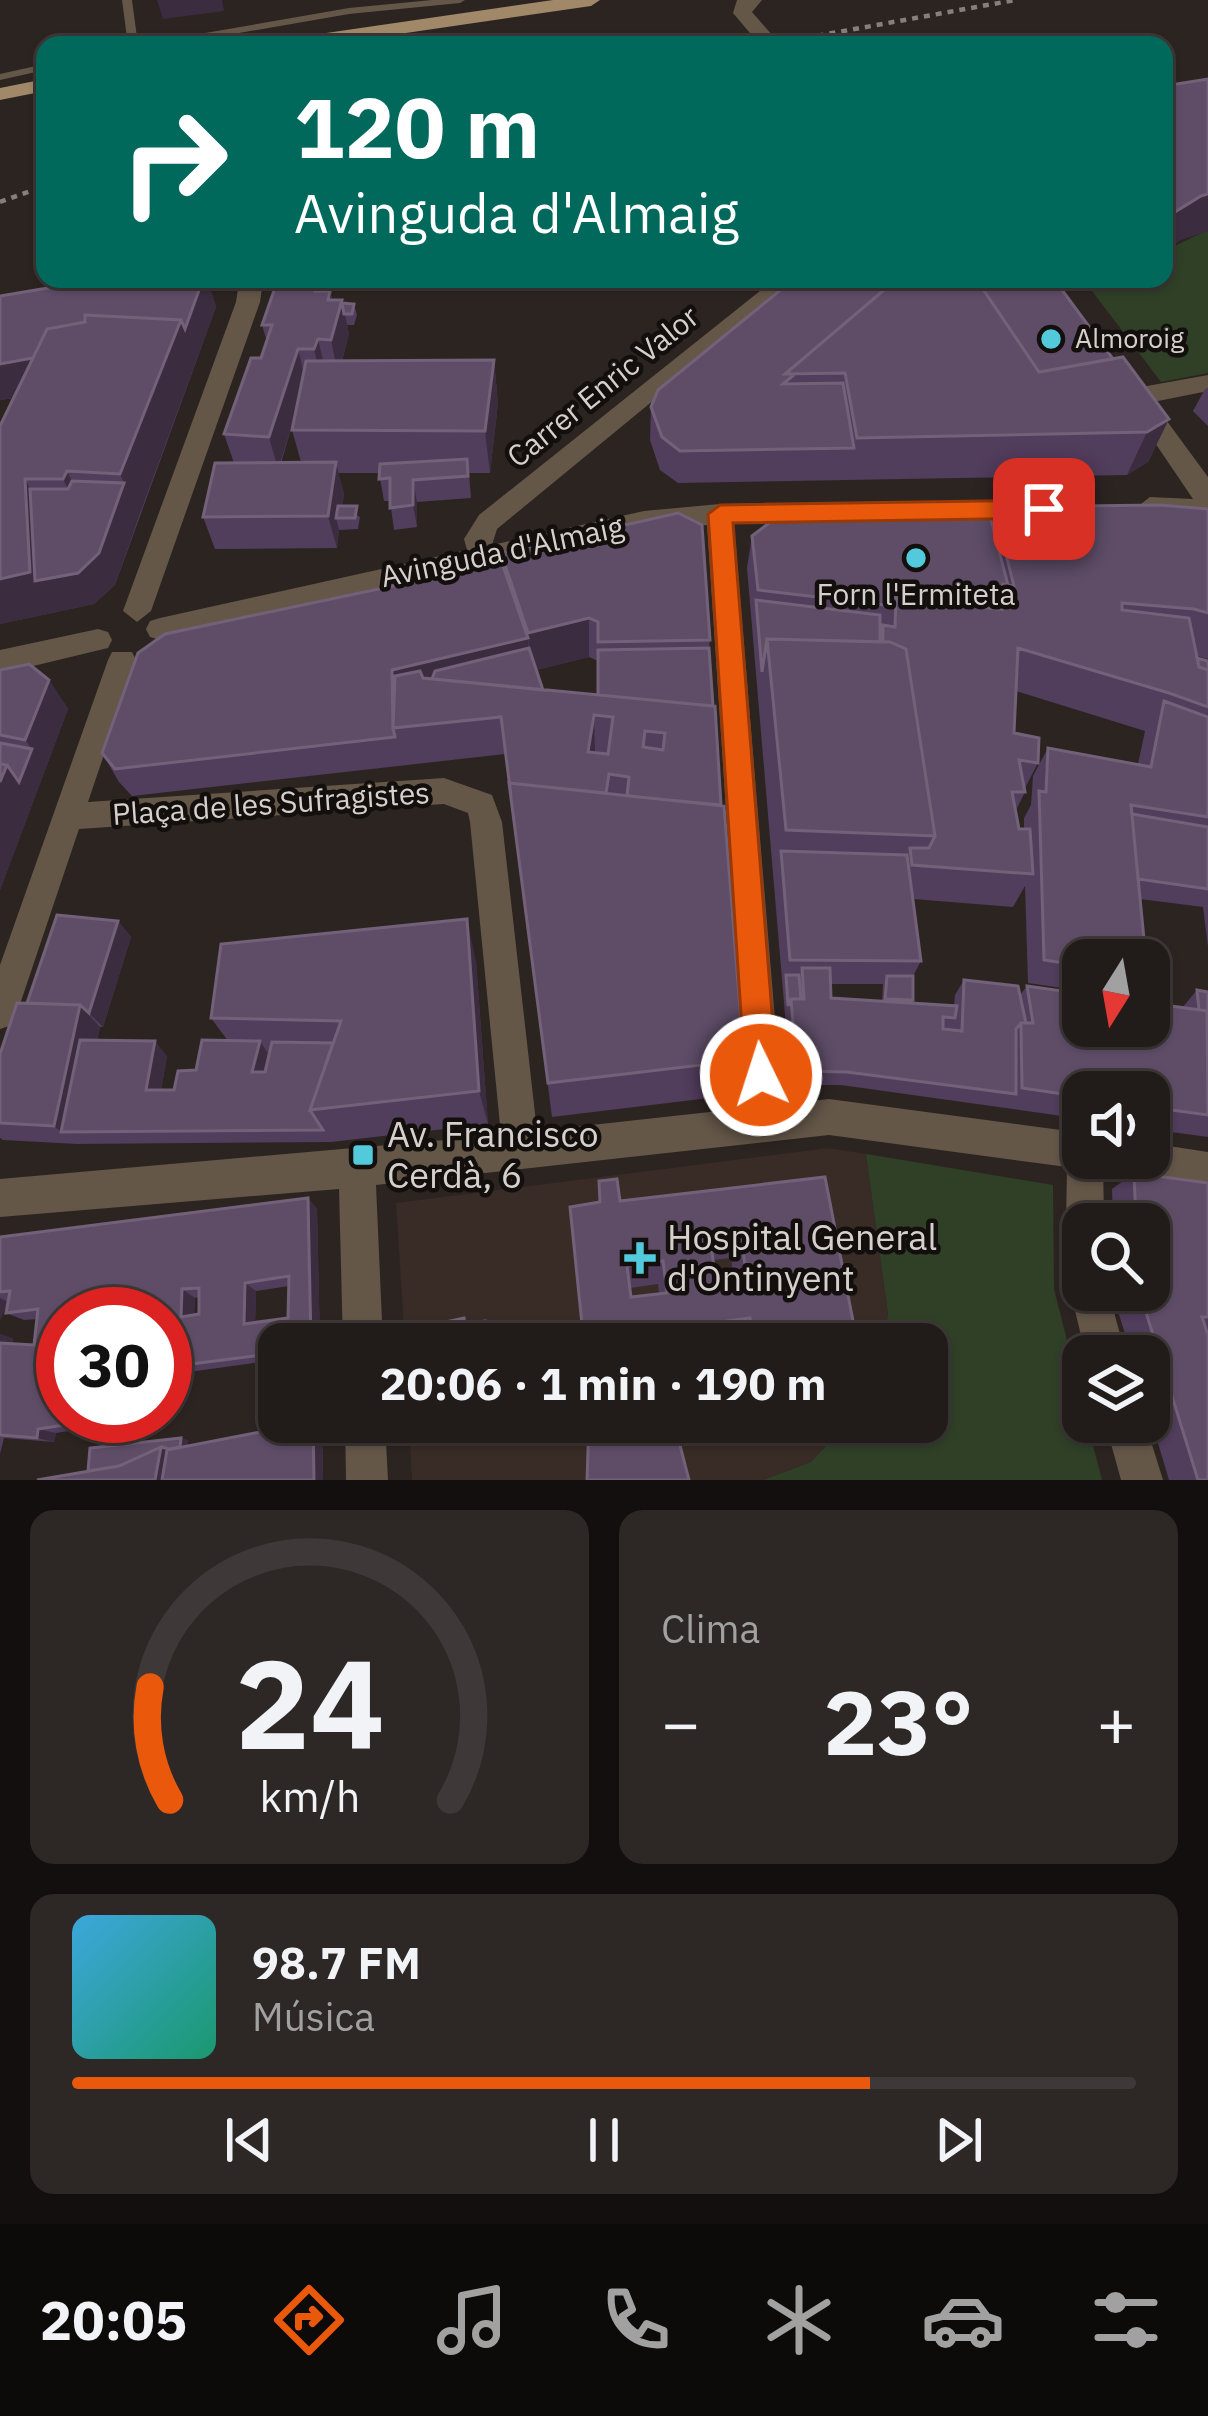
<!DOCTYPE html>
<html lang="es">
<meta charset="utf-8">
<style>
body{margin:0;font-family:"IBM Plex Sans",sans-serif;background:#2d2826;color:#f1f3f6;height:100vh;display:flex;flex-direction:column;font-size:45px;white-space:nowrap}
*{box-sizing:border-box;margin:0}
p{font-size:39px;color:#a2a1a2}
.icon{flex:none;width:66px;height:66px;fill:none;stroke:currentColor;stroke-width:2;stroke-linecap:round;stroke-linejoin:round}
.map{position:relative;height:1480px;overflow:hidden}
.details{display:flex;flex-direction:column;gap:30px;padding:30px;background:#120f0e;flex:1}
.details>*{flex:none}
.top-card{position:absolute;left:36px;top:36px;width:1137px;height:252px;border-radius:24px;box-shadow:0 3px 9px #0004,0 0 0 3px #3e3938;background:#00695c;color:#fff;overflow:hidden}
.needle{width:78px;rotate:191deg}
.tools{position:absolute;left:1062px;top:939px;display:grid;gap:24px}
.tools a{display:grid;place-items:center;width:108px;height:108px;border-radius:24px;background:#211b19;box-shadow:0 3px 9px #0004,0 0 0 3px #3e3938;font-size:60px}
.speed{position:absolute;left:36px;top:1287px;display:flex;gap:24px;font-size:60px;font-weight:700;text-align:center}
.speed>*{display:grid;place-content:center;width:156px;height:156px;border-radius:50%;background:#211b19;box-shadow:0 3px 9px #0004,0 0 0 3px #3e3938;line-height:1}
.speed .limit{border:18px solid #d22;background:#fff;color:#111}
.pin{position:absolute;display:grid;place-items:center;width:102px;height:102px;color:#fff;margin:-51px;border-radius:24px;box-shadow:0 6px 18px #0006}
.me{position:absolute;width:132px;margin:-66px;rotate:356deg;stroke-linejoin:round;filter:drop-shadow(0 0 9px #0008)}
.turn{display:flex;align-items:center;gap:42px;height:252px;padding:0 60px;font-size:54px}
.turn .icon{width:156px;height:156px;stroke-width:2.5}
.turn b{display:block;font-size:84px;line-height:102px}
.big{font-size:90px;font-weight:700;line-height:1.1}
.details .tile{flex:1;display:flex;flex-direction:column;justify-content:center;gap:18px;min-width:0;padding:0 42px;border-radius:24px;background:#2d2826}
.details .dial{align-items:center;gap:0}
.dial svg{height:312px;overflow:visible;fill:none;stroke:#3e3938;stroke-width:7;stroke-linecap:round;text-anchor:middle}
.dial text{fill:#f1f3f6;stroke:none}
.song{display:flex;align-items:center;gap:36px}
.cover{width:144px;height:144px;border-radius:18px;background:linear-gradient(135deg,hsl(200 70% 55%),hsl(160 70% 35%))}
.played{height:12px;border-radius:6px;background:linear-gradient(90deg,#ea580c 75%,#3e3938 75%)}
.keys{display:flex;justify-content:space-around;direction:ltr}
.heat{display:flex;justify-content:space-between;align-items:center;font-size:66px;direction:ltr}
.details .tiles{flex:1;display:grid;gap:30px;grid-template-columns:1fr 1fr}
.tile:last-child{grid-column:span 2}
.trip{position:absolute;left:258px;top:1323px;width:690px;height:120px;border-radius:24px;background:#211b19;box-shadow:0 3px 9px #0004,0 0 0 3px #3e3938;font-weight:700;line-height:120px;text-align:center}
.tab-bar{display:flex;height:192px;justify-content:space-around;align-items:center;background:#0d0b0a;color:#a2a1a2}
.tab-bar .icon{width:84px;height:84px}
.tab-bar .current{color:#ea580c}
.tab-bar b{font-size:54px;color:#f1f3f6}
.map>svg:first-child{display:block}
.built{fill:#392b25}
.green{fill:#2f4027}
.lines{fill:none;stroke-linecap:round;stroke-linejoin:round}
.path{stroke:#86807d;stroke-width:4.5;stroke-dasharray:6 6;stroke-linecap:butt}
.service{fill:#645748;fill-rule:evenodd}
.minor{fill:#645748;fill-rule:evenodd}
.primary{fill:#a08868;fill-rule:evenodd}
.wall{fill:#513d5c;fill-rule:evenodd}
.shaded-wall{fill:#3c2c3f}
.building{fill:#5f4d68;stroke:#726178;stroke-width:3;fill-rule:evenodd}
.route{fill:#ea580c;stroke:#983908;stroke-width:3}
.poi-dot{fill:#53cadc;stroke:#120f0d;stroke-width:4.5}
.labels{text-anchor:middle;stroke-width:9;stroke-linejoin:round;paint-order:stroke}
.far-poi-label{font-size:27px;fill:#d5d0ce;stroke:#120f0d;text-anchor:start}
.street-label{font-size:30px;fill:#d5d0ce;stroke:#120f0d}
.poi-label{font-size:30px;fill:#d5d0ce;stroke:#120f0d}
.near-poi-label{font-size:36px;fill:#d5d0ce;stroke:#120f0d;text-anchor:start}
</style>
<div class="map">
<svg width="1208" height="1480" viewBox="0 0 1208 1480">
<rect width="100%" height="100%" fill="#2c2421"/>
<path class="built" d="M828,1148L866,1154L888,1314L883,1344H405L396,1203Z
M409,1422H848L811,1462L763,1480H412Z"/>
<path class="green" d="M1208,230V373L1161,382L1083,279H1164V251Z
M866,1154L1053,1185L1054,1289L1083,1404V1422H1087L1102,1480H763L811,1462L848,1422H927V1344H883L888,1314Z"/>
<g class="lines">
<path class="path" d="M794,40L1015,0
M0,202L45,186"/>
<path class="service" d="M122,0H132L138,45H128Z
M432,0H465L460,3L349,14L170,45H148L153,42L349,8Z
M45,64V70L0,80V74Z"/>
<path class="minor" d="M737,0H762L752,12L781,45H760L733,13Z
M234,279H256L262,288L260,302L151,611L137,622L123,611L236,302L238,288Z
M775,279H801L497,529L492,545L644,511L720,504L1039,502L1043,509L1030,519L734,524L782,1104L829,1099L1083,1133V1158H1103L1104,1224H1083V1242L1072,1237L1066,1224L1067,1167L829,1135L376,1185L383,1344H343L339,1189L0,1217V1179L501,1135L470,822L468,813L444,804L79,829L17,1013L12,1025L0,1029V965L108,660L112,652H132L136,660L88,802L444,778L492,795L502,822L537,1131L746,1108L707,525L644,531L160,640L150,637L146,629L150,621L160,618L467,550L464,539L479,515Z
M1208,375V391L1153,402L1208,477V519L1141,514L1137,507L1150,497L1193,499L1124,397L1136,388Z
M98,629L108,632L112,640L108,648L0,674V650Z
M1149,1143L1208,1152V1188L1116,1171L1111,1158H1149Z
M1083,1273V1290H1108L1126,1356H1086L1070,1290L1075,1276Z
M345,1422H385L388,1480H346Z
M1105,1422H1145L1163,1480H1121Z"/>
<path class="primary" d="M553,0H600L591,6L324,45H275L285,39Z
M45,79V91L0,100V88Z"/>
</g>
<path class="wall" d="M101,279H207L216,307L115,585L94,604L0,624L14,398L0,400V296Z
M336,279L331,295L332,300L354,304L357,315L354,325H347L349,334L342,361L494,360L498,403L490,473H469L471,498L417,502V527L394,530L390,501H384L379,473H338L344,494L342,506L360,517L358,529L339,530L337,548L215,549L203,517L234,463L224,434L261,358L267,342L262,325ZM294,419L292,430L301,462L281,463Z
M794,279L1113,359L1169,419L1148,462L1127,475L678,483L660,470L650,440L651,407Z
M1208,388V426L1193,411L1205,389Z
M994,507L1208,509V659L1197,656V658L1208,661V947L1203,907L1140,899L1083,960V991L1028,983L1025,886L1013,907L913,899L921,961L913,976V1000L911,1003L954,1006L955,995L964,980L1020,995L1027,986L1182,1008L1197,990L1208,992V1137L1149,1129V1092H1083V1119L841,1085H791L747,568L752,536L990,516ZM1016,691L1145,731L1138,764L1048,748L1033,776L1031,805L1024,818V829H1019L1016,810L1025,792V788L1038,763L1014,733ZM830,984H883L882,1002L831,998Z
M501,553L710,640L709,648L721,805L744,1060L734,1095L552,1117L505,754L132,796L119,782L102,753L502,563ZM589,657L598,661V695L543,690L536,670Z
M0,670L49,680L68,709L0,890Z
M118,921L131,937L103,1027H100L97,1041L167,1056L161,1090H174L228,1041L211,1018L476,961L488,1124L331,1142L77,1144L3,1140L0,1138V1054L27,1003Z
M1134,1173L1208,1183V1480H1169L1149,1413V1356H1132L1116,1305V1290H1149V1224H1113L1112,1189Z
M825,1177L850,1344H740L739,1337L584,1344L599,1203V1181L620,1201ZM731,1258L733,1275L715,1276L713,1260ZM658,1284L659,1293L631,1297L630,1288Z
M308,1198L317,1209L320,1344H279V1422H322L323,1480L88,1471L188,1440L187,1446L260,1432L262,1362L189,1372L171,1391L165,1390V1314L138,1306L111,1310L63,1416H102L101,1426L56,1433L54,1442L4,1438L0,1454V1334L13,1339L12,1343L34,1345L37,1319L24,1320L6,1313L8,1302L0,1320V1237ZM289,1286L288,1318L255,1323L256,1291ZM199,1297V1314L194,1315L195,1298Z"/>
<path class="shaded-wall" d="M157,0H222L224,11L163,19Z
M1208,194V231L1181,240L1164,251V216Z
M203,279H207L216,307L139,516L120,474L181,320Z
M318,279H336L331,295L336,321L342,300L349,334L338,374L331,340L315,291Z
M318,339L326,373L322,383L314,349Z
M298,349L306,382L278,469L269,437Z
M43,356L58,390L0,400V364Z
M494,360L498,403L490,473L485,431Z
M1169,419L1148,462L1127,475L1147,432Z
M336,462L344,494L341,518H336L339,530L337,548L328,516Z
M67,471L87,513L84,521L63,479Z
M25,479L47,521L124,483L139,516L115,585L94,604L0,624V579Z
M413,480L417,502V527L413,505Z
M589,618V657L531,671L528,633Z
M528,638L530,669L401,728L392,670Z
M49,680L68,709L0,890V782L7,765L32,749L25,740Z
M594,715L595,752H588Z
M467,919L476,961L488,1124L479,1091Z
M118,921L131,937L103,1027L89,1013Z
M80,1005L100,1027L79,1132H61L54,1126Z
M155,1041L167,1056L159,1103L146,1090Z
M260,1041L269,1055L261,1086L252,1072Z
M308,1198L317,1209L320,1344H311Z
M245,1283L256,1291L255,1332L244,1324Z
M182,1289L195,1298L193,1324L181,1317Z
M0,1298L8,1302L0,1320Z
M95,1302L111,1310L110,1314H94Z
M485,1321L494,1339V1344H487Z
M0,1334L13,1339L10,1349L0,1345Z
M176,1366L189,1372L171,1391L165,1388V1377Z
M86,1416H102L101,1426L85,1422Z
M313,1422H322L323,1480H314Z
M38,1429L56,1433L54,1442L37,1438Z
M181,1438L188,1440L187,1451L176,1480H155L161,1447Z"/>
<path class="building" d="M1208,79V194L1201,196L1170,215L1164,216V86Z
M101,279H203L185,329L181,320L85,315V322L47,329L33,358L0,364V296Z
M278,279H318L315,291H330L328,300H342L331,340L318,339L314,349H298L269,437L224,434L251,358H261L272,325H262Z
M794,279H897L785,374H795L783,384L843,383L854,448L680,451L662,437L651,407L658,390Z
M897,279H976L1039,372L1123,357L1169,419L1147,432L857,438L845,373L785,374Z
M976,279H1054L1113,359L1039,372Z
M342,303L354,304L352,314H344Z
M85,315L181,320L120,474L67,471L63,479H25L30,572L0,579V426L47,329L85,322Z
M494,360L485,431L292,430L306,361Z
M467,459L468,476L413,480V505L390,508V478L379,479L380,464Z
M336,462L328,516L203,517L215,463Z
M72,481L124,483L99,553L78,573L35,581L30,489H68Z
M1160,505L1208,509V613L1194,609L1122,603V610L1189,618L1199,667L1208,670V707L1169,693L1018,648L1014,733L1039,738L1038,763L1019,760L1025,792H1012L1019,829H1030L1033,874L912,865L910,848H929L935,836L906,649L890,642H883V625L895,627L896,598L1002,609L1003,584L1014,586L994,507Z
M338,506H357L355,518H336Z
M678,513L702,525L710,640L598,642V622L589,618L528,633L501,553Z
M990,516L1008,585L1003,584L999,609L896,598L894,606L758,590L752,536L773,520Z
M502,563L528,638L392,670L393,728L395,737L115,769L102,753L138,653L165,634Z
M756,600L880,615V642L767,639L762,672Z
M767,639L890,642L906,649L935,836L786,830Z
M529,648L543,690L432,679L435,671Z
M709,648L713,706L598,695V650Z
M1197,658L1208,661V670L1199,667Z
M29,664L49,680L25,740L0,735V670Z
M420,671L423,678L715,706L721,805L627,796L629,777L609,774L606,793L509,783L511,796L501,717L393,728L395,676ZM594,715L613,717L608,754L588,752ZM645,731L665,733L663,750L643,747Z
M1164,701L1208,717V817L1131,805L1146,960H1083V966L1044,960L1039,791L1046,792L1048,748L1151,767Z
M0,743L32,749L19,782L7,765L0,764Z
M0,764L7,765L0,782Z
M509,783L724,806L744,1060L548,1083Z
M1132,814L1208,827V889L1138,879Z
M781,851L907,855L921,961L790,960Z
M57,915L118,921L89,1013L80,1005L27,1003Z
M467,919L479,1091L310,1110L341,1021L211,1018L221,944Z
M802,968H830L831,998L957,1006L955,1018L943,1017V1029L962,1031L964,980L1018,986L1026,1023H1021L1016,1029V1094L847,1072L797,1071L791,999H804Z
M786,975H799L801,999H791L788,1006Z
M887,976H913V1000L885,999Z
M1027,986L1083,994V1026H1149V1003L1207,1011L1208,1115L1149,1107V1092H1083V1097L1022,1088L1021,1023H1033Z
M1197,990L1208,992V1024L1207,1011L1199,1010Z
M17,1003L80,1005L54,1126L0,1123V1054Z
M80,1040L155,1041L146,1090H174L178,1071L196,1070L202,1040L260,1041L252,1072H265L272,1042L333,1043L310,1110L323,1130L61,1132Z
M1134,1173L1208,1183V1317H1202L1208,1335V1480H1198L1140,1293V1290H1149V1224H1136Z
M825,1177L855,1331L850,1344H755L750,1318L727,1321L731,1344H584L570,1207L600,1202L599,1181L617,1179L620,1201ZM741,1233L746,1274L715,1276L710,1236ZM663,1261L667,1293L631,1297L627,1266Z
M308,1198L311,1344H279V1422H313L314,1480H162L167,1450L260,1432L262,1355L176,1366L165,1377V1314H137L138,1296L95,1302L94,1314H63V1416H86L85,1422L38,1429L37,1438L0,1435V1343L34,1345L38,1309L6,1313L10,1291L0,1292V1237ZM289,1276L288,1318L244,1324L245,1283ZM199,1288V1314L181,1317L182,1289Z
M464,1318L465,1324L485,1321L487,1344H409L408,1330Z
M589,1422H674L689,1480H587Z
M181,1438L180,1447L169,1449L161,1447L119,1466L88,1471L90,1448Z
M161,1447L155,1480H37L119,1466Z"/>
<path class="route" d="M1044,500L1056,509L1044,518L733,523L777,1075L773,1086L761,1090L750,1086L745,1075L708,514L720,505Z"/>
<g class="poi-dot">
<circle cx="1051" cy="339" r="12"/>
<circle cx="916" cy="558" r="12"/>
<rect x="351" y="1143" width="24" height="24" rx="6"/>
<path d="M634 1240h12v12h12v12h-12v12h-12v-12h-12v-12h12z"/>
</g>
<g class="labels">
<g class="far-poi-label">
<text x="1075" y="348">Almoroig</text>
</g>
<g class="street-label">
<text transform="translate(603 387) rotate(-39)" y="10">Carrer Enric Valor</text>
<text transform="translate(502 552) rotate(-12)" y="10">Avinguda d'Almaig</text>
<text transform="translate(271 804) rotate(-4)" y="10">Plaça de les Sufragistes</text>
</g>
<g class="poi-label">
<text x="916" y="605">Forn l'Ermiteta</text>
</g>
<g class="near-poi-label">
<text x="387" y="1147">Av. Francisco<tspan x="387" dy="41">Cerdà, 6</tspan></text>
<text x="667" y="1250">Hospital General<tspan x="667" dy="41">d'Ontinyent</tspan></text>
</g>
</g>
</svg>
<div class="tools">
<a><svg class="needle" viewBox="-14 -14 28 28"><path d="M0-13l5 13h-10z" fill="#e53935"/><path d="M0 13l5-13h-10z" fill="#a2a1a2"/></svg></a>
<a><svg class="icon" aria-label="sound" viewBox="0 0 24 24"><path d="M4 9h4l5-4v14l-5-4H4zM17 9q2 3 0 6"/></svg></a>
<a><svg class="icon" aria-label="search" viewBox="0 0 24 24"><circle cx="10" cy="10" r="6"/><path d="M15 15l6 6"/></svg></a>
<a><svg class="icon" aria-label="layers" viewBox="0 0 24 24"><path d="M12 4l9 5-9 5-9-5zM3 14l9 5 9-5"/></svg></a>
</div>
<div class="speed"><div class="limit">30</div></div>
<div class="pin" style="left:1044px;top:509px;background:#d93025"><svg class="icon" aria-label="arrive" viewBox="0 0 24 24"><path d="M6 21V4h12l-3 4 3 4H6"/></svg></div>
<svg class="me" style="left:761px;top:1075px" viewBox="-20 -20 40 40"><circle r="17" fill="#ea580c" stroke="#fff" stroke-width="3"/><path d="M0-11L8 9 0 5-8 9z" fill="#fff"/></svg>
<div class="trip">20:06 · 1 min · 190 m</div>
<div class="top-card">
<div class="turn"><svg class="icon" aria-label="right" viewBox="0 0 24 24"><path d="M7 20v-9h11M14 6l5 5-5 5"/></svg><div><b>120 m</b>Avinguda d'Almaig</div></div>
</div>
</div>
<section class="details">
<div class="tiles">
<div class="tile dial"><svg viewBox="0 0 100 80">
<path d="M14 69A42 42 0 1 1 86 69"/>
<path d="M14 69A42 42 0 0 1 9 40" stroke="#ea580c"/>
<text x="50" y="56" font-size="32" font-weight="700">24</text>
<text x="50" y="72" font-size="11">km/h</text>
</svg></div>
<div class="tile"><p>Clima</p>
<div class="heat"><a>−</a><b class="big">23°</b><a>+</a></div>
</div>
<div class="tile">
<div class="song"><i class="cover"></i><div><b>98.7 FM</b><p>Música</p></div></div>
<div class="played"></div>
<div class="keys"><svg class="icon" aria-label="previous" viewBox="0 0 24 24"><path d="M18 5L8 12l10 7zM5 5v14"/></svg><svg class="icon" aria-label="pause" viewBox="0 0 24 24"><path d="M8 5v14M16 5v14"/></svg><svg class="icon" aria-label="next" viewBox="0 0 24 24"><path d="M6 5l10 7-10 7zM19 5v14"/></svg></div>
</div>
</div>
</section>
<nav class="tab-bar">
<b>20:05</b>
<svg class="icon current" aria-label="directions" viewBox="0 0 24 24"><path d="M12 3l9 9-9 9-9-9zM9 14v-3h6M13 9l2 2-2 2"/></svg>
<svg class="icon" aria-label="music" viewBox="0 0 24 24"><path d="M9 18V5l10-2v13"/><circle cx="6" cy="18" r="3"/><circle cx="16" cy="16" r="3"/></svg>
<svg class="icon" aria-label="phone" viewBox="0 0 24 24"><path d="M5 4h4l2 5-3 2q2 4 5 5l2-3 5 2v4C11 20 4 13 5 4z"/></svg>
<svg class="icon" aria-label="climate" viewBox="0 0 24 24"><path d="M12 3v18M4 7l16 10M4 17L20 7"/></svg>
<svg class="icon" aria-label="car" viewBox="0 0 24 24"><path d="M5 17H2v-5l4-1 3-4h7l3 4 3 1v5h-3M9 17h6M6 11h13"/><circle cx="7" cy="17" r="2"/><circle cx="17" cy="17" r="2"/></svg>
<svg class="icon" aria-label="filters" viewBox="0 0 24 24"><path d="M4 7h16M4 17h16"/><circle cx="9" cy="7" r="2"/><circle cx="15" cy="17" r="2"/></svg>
</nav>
